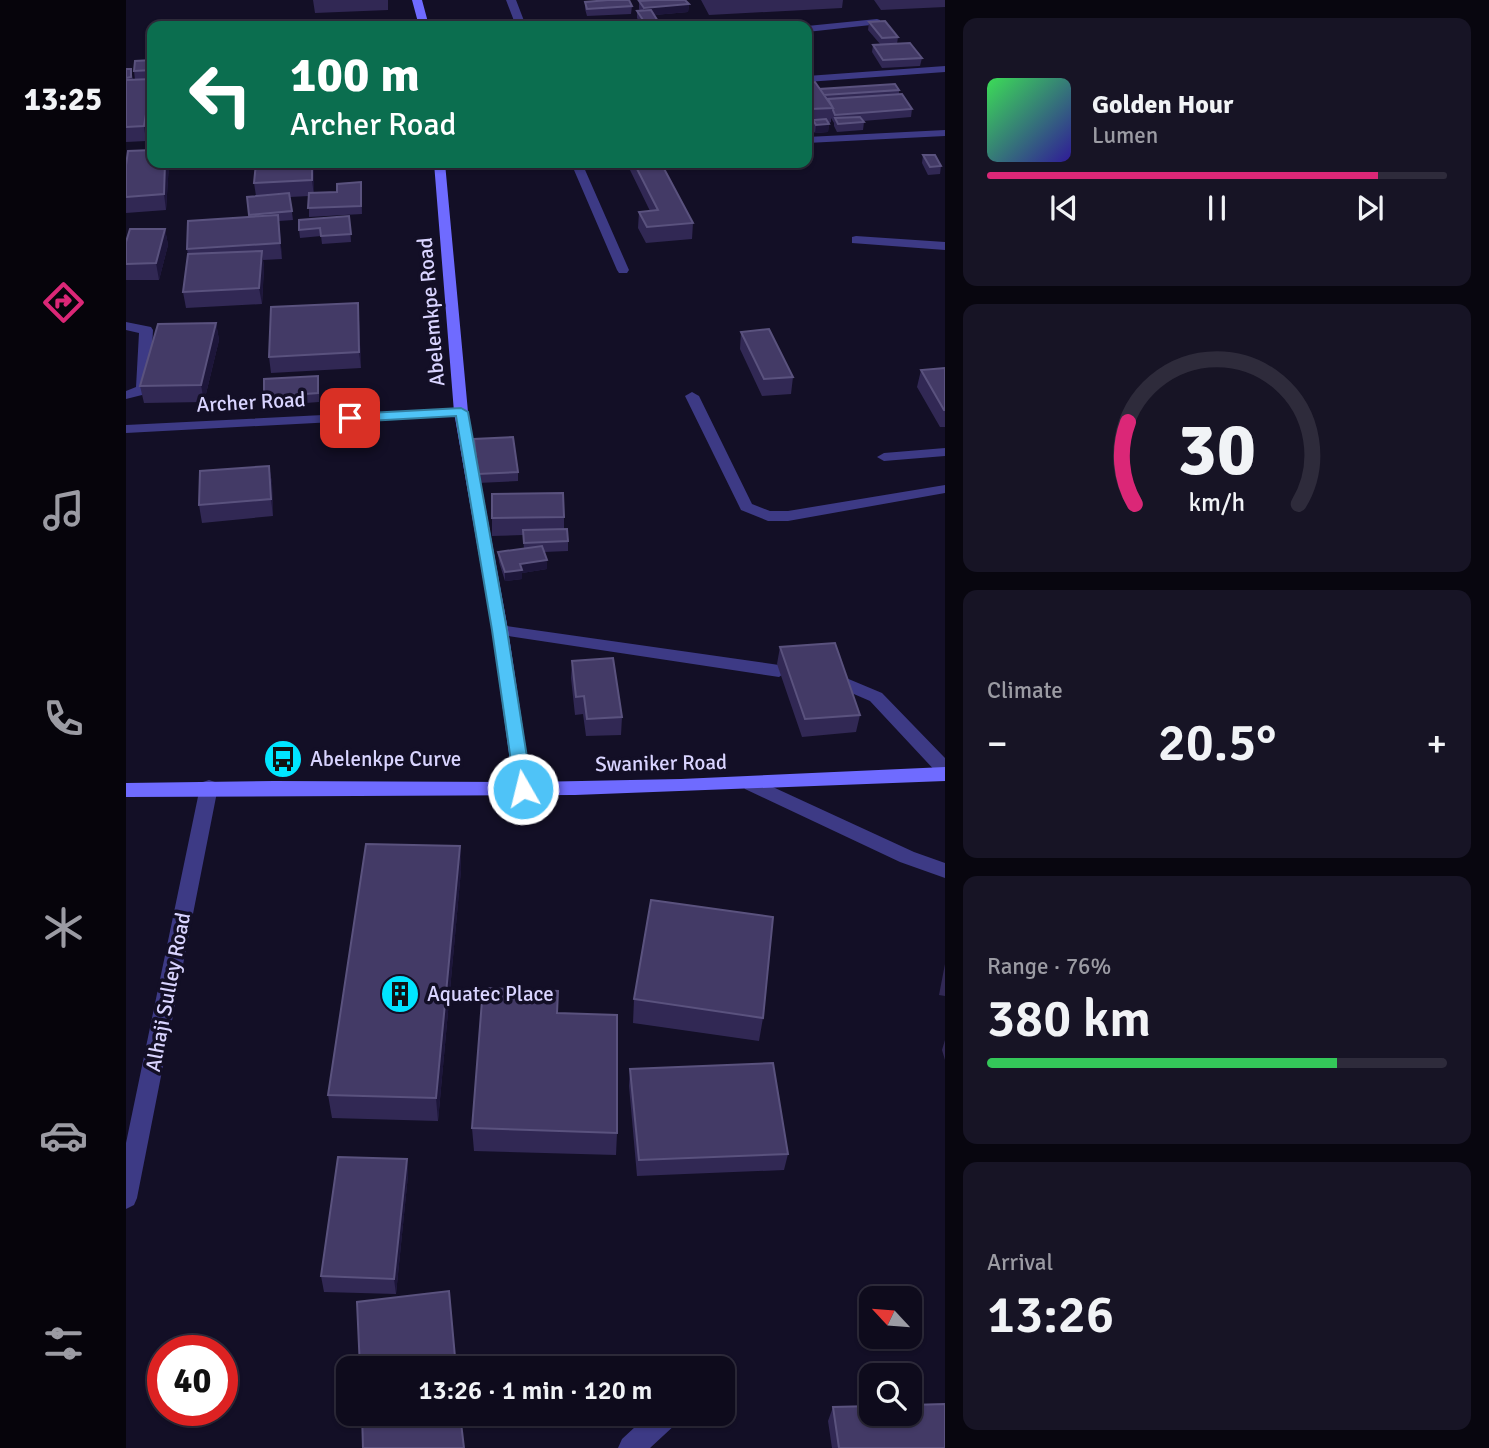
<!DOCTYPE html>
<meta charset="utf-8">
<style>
body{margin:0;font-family:Signika,sans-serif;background:#171425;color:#f1f3f6;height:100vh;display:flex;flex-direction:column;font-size:26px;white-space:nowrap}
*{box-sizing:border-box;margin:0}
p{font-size:23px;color:#9b9ba3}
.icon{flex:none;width:38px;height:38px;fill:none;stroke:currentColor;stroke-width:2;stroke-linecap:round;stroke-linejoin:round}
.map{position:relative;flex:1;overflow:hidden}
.side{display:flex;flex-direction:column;gap:18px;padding:18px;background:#08060f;width:544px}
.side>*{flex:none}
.top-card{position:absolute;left:21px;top:21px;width:665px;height:147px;border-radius:14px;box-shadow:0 2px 5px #0004,0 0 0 2px #2e2b3b;background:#0b6e4f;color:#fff;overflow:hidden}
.needle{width:46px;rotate:296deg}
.fabs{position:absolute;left:733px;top:1286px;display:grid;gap:14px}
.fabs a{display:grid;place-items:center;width:63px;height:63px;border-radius:14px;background:#0e0b1c;box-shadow:0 2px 5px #0004,0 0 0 2px #2e2b3b;font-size:35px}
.speed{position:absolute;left:21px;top:1335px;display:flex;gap:14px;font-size:35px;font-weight:700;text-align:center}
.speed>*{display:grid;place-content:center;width:91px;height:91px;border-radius:50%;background:#0e0b1c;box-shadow:0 2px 5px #0004,0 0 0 2px #2e2b3b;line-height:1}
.speed .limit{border:10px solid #d22;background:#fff;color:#111}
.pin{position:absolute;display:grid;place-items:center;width:60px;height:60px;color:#fff;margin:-30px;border-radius:14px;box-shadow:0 4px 10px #0006}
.me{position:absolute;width:77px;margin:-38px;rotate:352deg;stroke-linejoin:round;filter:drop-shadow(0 0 5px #0008)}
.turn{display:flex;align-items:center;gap:24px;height:147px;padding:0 28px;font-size:32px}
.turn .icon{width:91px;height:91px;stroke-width:2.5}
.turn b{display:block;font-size:49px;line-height:60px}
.big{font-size:52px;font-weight:600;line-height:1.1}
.side .widget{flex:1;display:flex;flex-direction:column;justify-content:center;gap:10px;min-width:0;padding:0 24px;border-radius:14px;background:#171425}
.side .dial{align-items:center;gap:0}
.dial svg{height:182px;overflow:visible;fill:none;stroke:#2e2b3b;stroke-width:7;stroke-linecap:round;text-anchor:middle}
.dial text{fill:#f1f3f6;stroke:none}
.song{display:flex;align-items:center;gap:21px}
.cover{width:84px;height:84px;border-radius:10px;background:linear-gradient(135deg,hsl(130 70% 55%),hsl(250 70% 35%))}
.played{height:7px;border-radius:4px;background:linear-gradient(90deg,#db2777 85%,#2e2b3b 85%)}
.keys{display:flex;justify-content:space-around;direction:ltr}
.heat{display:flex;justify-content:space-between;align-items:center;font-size:38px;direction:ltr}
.charge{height:10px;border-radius:5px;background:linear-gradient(90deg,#34c759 76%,#2e2b3b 0)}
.trip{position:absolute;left:210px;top:1356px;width:399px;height:70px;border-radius:14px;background:#0e0b1c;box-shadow:0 2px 5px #0004,0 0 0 2px #2e2b3b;font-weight:600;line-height:70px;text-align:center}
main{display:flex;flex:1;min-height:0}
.menu{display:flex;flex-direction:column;width:126px;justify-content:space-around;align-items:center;background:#06040b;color:#9b9ba3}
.menu .icon{width:49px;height:49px}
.menu .current{color:#db2777}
.menu b{font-size:32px;color:#f1f3f6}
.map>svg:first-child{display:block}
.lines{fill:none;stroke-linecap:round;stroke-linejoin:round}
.lane{fill:#3d3a85;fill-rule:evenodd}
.street{fill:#3d3a85;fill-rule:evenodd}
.secondary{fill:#6f6bff;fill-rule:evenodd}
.wall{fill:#312854}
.shaded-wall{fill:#1d163a}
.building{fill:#433a66;stroke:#5a527e;stroke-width:2}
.route{fill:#4fc3f7;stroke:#337fa1;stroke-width:2}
.labels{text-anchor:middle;stroke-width:7;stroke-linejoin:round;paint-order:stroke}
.street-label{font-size:21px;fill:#d9d4ff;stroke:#130f26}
.poi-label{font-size:21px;fill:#d9d4ff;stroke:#130f26;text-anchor:start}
</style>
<main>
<nav class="menu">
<b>13:25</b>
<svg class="icon current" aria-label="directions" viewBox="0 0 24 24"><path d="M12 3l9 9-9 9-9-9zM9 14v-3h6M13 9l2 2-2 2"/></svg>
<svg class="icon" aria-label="music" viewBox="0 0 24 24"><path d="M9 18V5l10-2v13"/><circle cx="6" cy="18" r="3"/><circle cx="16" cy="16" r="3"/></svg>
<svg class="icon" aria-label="phone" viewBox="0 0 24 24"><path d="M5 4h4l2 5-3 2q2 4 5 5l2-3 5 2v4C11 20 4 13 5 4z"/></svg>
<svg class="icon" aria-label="climate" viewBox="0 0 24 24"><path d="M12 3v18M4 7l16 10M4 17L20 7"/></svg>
<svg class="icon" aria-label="car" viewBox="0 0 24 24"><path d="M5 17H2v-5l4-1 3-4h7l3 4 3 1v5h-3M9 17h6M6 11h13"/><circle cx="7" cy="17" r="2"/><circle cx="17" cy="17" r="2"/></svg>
<svg class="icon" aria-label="filters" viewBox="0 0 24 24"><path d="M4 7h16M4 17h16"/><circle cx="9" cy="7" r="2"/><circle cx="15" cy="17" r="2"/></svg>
</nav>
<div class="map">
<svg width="819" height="1448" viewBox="0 0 819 1448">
<rect width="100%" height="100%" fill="#130f26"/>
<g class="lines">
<path class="lane" d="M380,0H390L400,26H390Z
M751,19L754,20V24L681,32V26Z
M819,66V72L681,82V76Z
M819,130V136L681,143V137Z
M445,163H456L503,270L501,273H493L491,270Z
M730,236L819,242V250L726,243V237Z
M0,322L25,327L27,330L24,387L20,394L0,399V391L10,387L13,333L0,330Z
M566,392L573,396L626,504L644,511H662L819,485V493L662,521H642L615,510L559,396Z
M819,448V456L758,461L751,457L758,453Z
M374,625L653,665L661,671L653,677L368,634L366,630Z
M713,675L756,693L819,758V776L813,775L744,701L707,685L704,681Z"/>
<path class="street" d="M335,408L342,412L340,415L0,433V425Z
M625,777L788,852L819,863V878L774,862L619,789L616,784L619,779Z
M83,780L89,782L92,787L11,1198L8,1205L0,1209V1143L74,787L77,782Z
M523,1414H555L551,1423L524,1448H492L496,1439Z"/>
<path class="secondary" d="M286,0H296L303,26H293Z
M308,163H319L342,412L382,630L405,782L555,779L819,767V781L449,795L0,797V783L148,781L387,782L366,630L328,412Z"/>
</g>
<path class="wall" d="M187,0H262V10L189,13Z
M575,0H717L716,8L583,15Z
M748,0H819V7L755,10Z
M513,1L563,4L562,12L528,15L535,26H516L511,18V11H514L513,9Z
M459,2L506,6L505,14L461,16L459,9Z
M743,22L772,37L771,44L796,58L794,66L756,68L746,52L747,45L754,44L742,30Z
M26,60V110L20,141L0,142V69H5L7,80H9L8,71Z
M681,83L694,90H773V94L786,109L785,117L737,121L738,122L737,130L711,132L708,126V123L705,118V122L703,123L702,132L689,133L685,128L686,124H682L681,122Z
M797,155L815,166L814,174L802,175L796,163Z
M26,163H43L40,210L0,213V165Z
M130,163H187L188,193L211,192L235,182L236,214L183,217V196L164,197L167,220L153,221L156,259L137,260L138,267L136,304L60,308L57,292L62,255L61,249L123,217L121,197L130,196L128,183Z
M504,163H535L567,223L566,239L520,243L512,228L513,212L524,211L504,170Z
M223,216L225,242L196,244L195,236L174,238L173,230Z
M39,229L42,245L33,280H0V242Z
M233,319L235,368L145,373L143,357Z
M90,323L93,340L78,402L18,403L14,386Z
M615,332L667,377L665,394L636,396L614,349Z
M819,368V427H814L791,387L795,370Z
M193,385V402L139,406L138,397Z
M348,439L392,472V481L352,483Z
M143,466L146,483L147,516L76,523L73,505Z
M366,494L438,517V529L442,541V551L418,552L421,569L396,573V579L379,581L373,562L372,552L398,549L397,535L366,536Z
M654,647L734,715L730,732L676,737L651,664Z
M446,661L496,717L495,735L460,736L457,714L449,715L445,678Z
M334,846L335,870L312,1121L206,1118L202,1095Z
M819,964V996L813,995Z
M508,999L637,1018L633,1041L507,1023Z
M432,1013L491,1133L490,1155L348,1151L346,1128Z
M819,1040V1060L816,1050Z
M504,1069L662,1154L658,1170L511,1176L503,1086Z
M281,1159L282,1175L270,1294L198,1292L195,1276Z
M707,1407L819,1448H706L702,1421Z"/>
<path class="shaded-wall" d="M563,4L562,12L518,16V8Z
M26,81V110L20,141L18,126Z
M703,124L702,132L689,133L690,125Z
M39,163H43V164L40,210L38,194Z
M186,163H187L188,170V196L186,180Z
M152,215L154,231L156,259L154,243Z
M39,229L42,245L33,280L30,263Z
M136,251L138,267L136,304L133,288Z
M232,303L233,319L235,368L233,352Z
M90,323L93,340L78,402L75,385Z
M143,466L146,483L147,516L145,499Z
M421,560V569L396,573V579L379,581V572L394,564Z
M334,846L335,870L312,1121L310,1098Z
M281,1159L282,1175L270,1294L268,1279Z"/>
<path class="building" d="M482,0H503L506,6L461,9L459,2Z
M529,0H559L563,4L518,8L513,1Z
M525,10L535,26H521L511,11Z
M759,21L772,37L756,38L743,22Z
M784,43L796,58L757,60L747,45Z
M26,60V70L8,71L9,61Z
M0,69H5V77L0,78Z
M26,79L18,126L0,127V80Z
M689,82L707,108L684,109L681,104V83Z
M769,84L773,90L698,95L694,89Z
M776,94L786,109L709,115L707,110V108L702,99Z
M734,117L738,122L712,124L709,118Z
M700,119L703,124L690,125L687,120Z
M26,150V163H39L38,194L0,197V165L2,151Z
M797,155H809L815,166L804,167Z
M130,163H186V180L128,183Z
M508,163H535L567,223L521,227L513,212L532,210Z
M235,182V206L182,208L183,193L211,192V184Z
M163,193L166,211L123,215L121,197Z
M152,215L154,243L61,249L62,221Z
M223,216L225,234L195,236L194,228L173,230V220Z
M4,229H39L30,263L0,264V242Z
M136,251L133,288L57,292L62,254Z
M232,303L233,352L143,357L145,307Z
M90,323L75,385L14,386L32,324Z
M643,329L667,377L638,379L615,332Z
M819,368V410H818L795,370Z
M192,376V393L138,397V379Z
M387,437L392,472L352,474L348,439Z
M143,466L145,499L73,505L74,471Z
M437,493L438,517L366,518V494Z
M441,529L442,541L398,543L397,530Z
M416,546L421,560L394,564L396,570L379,572L372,552Z
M709,643L734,715L679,719L654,647Z
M487,658L496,717L461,719L458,696L450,697L446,661Z
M240,844L334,846L310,1098L202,1095Z
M525,900L647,917L637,1018L508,999Z
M357,988L432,991L431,1013L491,1015V1133L346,1128Z
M647,1063L662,1154L513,1160L504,1069Z
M212,1157L281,1159L268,1279L195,1276Z
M323,1291L330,1368H234L231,1302Z
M819,1404V1448H713L707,1407L746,1406V1414H784V1405Z
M236,1414H334L338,1448H237Z"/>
<path class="route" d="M335,408L342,412L381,630L406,789L397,795L389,789L366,630L330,416L224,422L217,418L224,414Z"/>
<defs>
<symbol id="bus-disc" viewBox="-11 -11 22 22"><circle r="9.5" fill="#00e5ff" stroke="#130f26"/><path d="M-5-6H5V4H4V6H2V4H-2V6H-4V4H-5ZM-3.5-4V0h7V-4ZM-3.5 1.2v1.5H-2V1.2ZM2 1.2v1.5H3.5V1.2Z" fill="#111"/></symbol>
<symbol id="building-disc" viewBox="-11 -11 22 22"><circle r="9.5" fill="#00e5ff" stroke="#130f26"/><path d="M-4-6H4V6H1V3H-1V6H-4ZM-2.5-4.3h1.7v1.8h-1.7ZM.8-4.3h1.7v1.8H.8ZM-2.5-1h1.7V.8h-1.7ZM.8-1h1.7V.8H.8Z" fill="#111"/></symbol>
</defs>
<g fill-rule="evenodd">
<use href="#bus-disc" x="135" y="737" width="44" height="44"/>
<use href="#building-disc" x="252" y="972" width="44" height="44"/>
</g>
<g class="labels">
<g class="street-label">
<text transform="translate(305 312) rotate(-95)" y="7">Abelemkpe Road</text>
<text transform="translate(125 402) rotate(-3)" y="7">Archer Road</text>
<text transform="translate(535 763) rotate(-1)" y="7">Swaniker Road</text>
<text transform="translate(42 992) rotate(-79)" y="7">Alhaji Sulley Road</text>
</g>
<g class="poi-label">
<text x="184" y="766">Abelenkpe Curve</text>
<text x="301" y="1001">Aquatec Place</text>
</g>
</g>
</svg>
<div class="fabs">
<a><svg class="needle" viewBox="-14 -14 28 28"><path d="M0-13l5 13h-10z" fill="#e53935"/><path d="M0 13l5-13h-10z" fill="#9b9ba3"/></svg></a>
<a><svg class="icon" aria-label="search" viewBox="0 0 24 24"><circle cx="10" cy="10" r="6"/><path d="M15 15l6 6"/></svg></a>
</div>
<div class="speed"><div class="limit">40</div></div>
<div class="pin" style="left:224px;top:418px;background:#d93025"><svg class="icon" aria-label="arrive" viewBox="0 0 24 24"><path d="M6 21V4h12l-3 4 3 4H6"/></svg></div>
<svg class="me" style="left:397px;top:789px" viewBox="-20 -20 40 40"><circle r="17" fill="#4fc3f7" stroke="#fff" stroke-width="3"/><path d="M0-11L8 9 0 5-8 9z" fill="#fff"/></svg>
<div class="trip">13:26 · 1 min · 120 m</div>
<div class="top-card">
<div class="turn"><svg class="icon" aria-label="left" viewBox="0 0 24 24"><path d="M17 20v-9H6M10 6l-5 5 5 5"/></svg><div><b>100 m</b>Archer Road</div></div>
</div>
</div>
<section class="side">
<div class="widget">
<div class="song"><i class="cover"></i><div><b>Golden Hour</b><p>Lumen</p></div></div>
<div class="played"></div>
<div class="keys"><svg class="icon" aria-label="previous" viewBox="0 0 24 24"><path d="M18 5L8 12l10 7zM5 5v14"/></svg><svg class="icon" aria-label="pause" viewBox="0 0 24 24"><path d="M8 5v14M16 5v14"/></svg><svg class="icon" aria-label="next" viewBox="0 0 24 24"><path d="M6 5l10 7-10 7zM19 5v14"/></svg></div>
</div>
<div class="widget dial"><svg viewBox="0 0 100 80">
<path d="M14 69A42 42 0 1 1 86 69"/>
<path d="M14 69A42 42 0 0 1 11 33" stroke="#db2777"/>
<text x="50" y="56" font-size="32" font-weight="700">30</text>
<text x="50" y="72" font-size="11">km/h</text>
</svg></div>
<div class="widget"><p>Climate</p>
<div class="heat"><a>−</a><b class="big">20.5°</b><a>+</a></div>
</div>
<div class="widget"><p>Range · 76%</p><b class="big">380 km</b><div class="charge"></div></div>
<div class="widget"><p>Arrival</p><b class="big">13:26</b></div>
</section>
</main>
